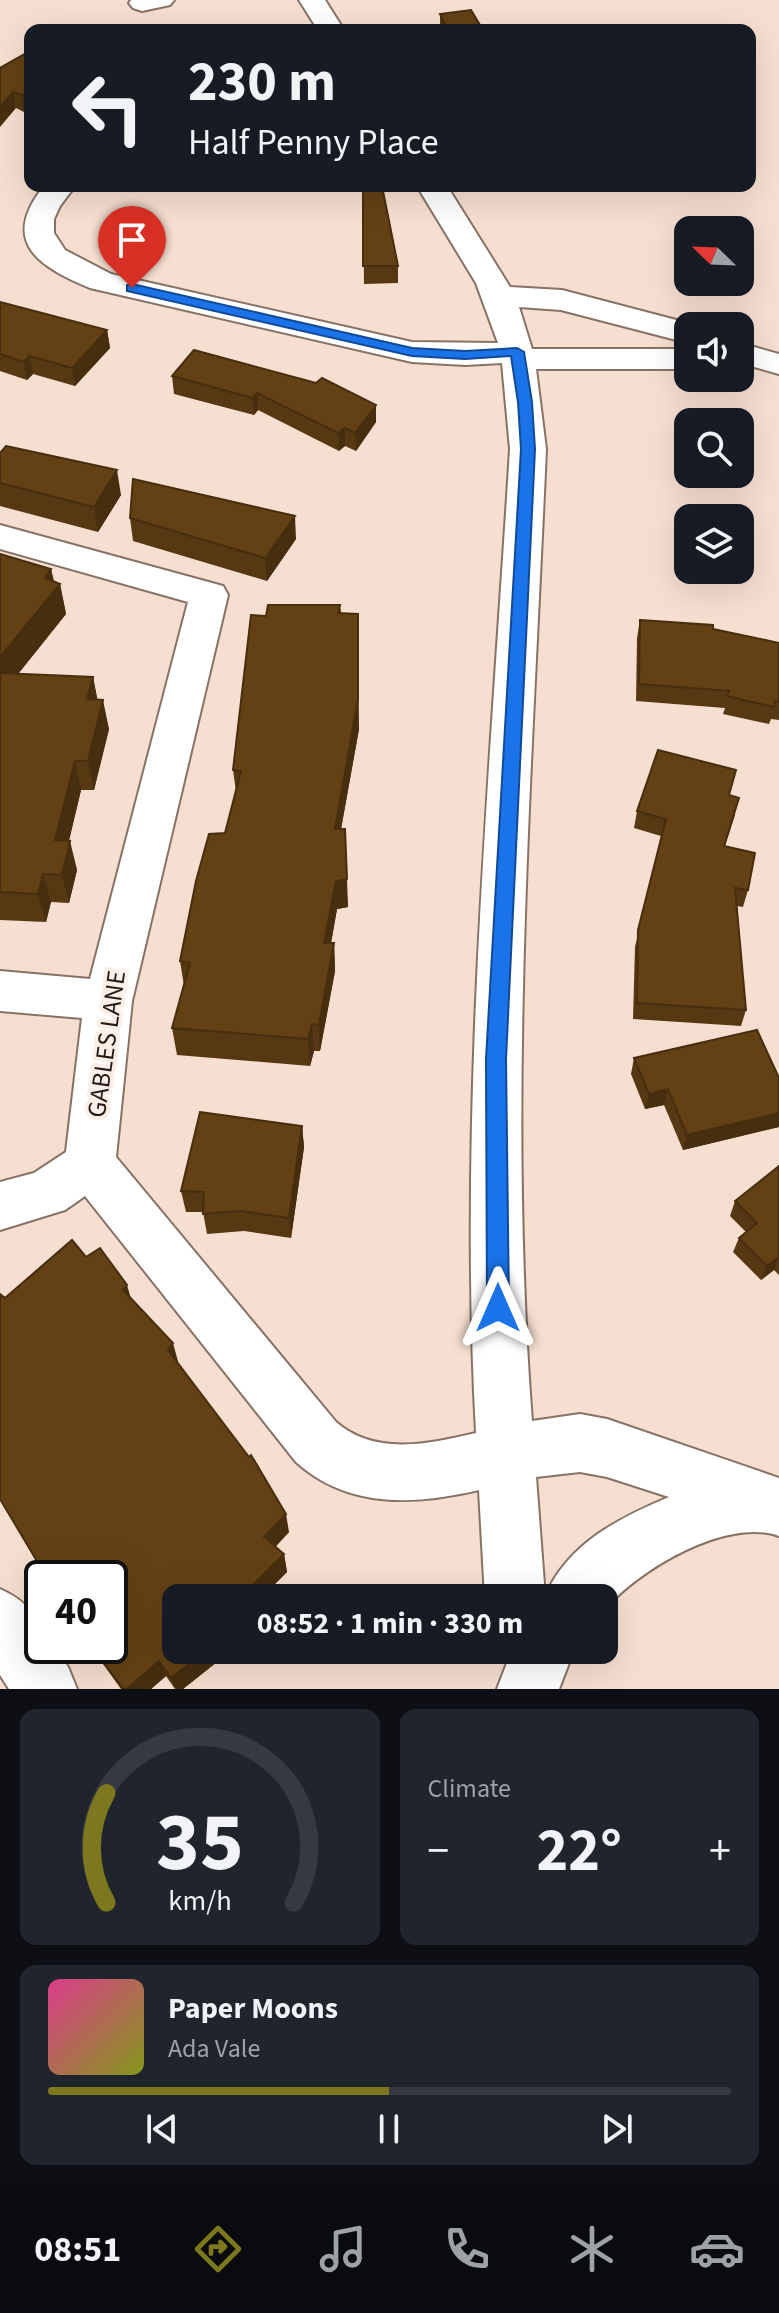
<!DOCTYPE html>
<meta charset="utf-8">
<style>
body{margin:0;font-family:"Source Sans 3",sans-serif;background:#20242c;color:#f1f3f6;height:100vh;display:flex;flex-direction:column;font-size:30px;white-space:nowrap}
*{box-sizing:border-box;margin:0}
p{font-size:26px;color:#9ea1a6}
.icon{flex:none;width:44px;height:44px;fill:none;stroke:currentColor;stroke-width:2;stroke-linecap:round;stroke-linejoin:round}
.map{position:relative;height:1689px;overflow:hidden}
.sheet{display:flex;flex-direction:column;gap:20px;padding:20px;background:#0d0f14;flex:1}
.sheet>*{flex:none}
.guide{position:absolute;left:24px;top:24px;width:732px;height:168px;border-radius:16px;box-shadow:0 8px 32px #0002;background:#171b24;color:#f1f3f6;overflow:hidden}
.needle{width:52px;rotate:293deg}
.fabs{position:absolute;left:674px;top:216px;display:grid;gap:16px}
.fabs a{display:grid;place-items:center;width:80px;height:80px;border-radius:16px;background:#171b24;box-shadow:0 8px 32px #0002;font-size:40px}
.speed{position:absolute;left:24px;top:1560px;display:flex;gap:16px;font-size:40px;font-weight:700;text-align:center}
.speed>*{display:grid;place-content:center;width:104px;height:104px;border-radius:50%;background:#171b24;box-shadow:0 8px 32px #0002;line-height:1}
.speed .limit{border:4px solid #111;border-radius:12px;background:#fff;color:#111}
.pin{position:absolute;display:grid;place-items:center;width:68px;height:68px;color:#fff;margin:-82px -34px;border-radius:50% 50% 50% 0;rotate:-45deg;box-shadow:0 0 8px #0007}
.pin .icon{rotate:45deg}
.me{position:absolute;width:88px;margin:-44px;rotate:0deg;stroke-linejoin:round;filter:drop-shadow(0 0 6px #0008)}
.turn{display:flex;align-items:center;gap:28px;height:168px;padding:0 32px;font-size:36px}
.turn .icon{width:104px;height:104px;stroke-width:2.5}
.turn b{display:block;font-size:56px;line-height:68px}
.big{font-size:60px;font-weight:700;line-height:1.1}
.sheet .tile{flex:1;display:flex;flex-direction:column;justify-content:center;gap:12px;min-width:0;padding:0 28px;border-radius:16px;background:#20242c}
.sheet .dial{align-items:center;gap:0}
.dial svg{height:208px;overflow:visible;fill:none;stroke:#363941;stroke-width:7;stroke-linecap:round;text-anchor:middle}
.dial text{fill:#f1f3f6;stroke:none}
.song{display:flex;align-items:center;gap:24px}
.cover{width:96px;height:96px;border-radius:12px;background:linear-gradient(135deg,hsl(330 70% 55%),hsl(70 70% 35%))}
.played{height:8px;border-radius:4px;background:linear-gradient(90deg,#7d771d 50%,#363941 50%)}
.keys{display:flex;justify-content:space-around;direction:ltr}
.heat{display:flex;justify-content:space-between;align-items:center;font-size:44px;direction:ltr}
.sheet .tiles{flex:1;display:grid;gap:20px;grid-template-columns:1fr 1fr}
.tile:last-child{grid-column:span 2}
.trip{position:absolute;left:162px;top:1584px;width:456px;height:80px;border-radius:16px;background:#171b24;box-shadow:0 8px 32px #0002;font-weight:700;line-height:80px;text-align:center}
.dock{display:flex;height:128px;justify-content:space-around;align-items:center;background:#090b0e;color:#9ea1a6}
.dock .icon{width:56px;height:56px}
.dock .current{color:#7d771d}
.dock b{font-size:36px;color:#f1f3f6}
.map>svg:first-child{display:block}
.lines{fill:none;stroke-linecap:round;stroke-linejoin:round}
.minor-casing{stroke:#877366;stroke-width:4}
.minor{fill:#fff;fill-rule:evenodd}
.wall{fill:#563812}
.shaded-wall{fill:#462e0f}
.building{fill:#644115;stroke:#462e0f;stroke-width:2}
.route{fill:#1a73e8;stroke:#114b97;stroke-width:2}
.labels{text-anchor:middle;stroke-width:8;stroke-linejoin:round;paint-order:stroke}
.street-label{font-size:26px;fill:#221a15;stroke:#fcefe6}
</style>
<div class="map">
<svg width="779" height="1689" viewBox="0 0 779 1689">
<rect width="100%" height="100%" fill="#f6dfd0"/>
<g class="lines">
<defs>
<path id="minor" d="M131,0H174L170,5L142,11L133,8L129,3Z
M299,0H325L344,30H318Z
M44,186H75L60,206L54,219V233L65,250L111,274L412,342L498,343L476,283L417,186H447L510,287L562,290L699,326H688V343L561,310L519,307L532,349H688V369H536L546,449C532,772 507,1097 532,1421L580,1414L607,1419L779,1478V1536C726,1517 638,1570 604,1610V1598H485L479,1490C415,1505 348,1509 296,1462L85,1196L65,1210L0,1230V1182L34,1173L66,1152L82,1018L0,1011V971L90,979L188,602L0,549V525L223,586L228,595L132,1001L116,1157L336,1422C375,1456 429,1444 476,1433C458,1105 490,777 510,449L502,363L465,365L412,362L90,288C37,266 0,241 44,186ZM580,1472L607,1477L669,1497C619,1518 567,1544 545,1597L536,1477Z
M740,343L779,354V374L740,363Z
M0,1589C25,1600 42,1617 42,1646H54L68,1667L77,1689H9L0,1675Z
M512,1650H574L559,1689H497Z"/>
</defs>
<use href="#minor" class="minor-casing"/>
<use href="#minor" class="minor"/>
</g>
<path class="wall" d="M440,14L483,30H440Z
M30,51L24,112L16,108L0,68Z
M363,186L398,266V283L364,284Z
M0,302L107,330L110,348L75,386L33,374L27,380L0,371Z
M172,376L376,405V422L356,451L345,446L339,451L258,410L254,415L174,394Z
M0,453L121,495L98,532L0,506Z
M130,518L296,539L267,581L133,541Z
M0,554L51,569L54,581L60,584L66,614L18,674L93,677L97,699L109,729L94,790H81L69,841L77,870L69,903L51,902L46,922L0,920Z
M340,605L359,729L341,829L348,907L337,909L331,943H334L335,971L320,1051H314L310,1066L177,1055L172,1028L184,986L180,961L225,833L236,792L233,770L266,616Z
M640,620L713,629L779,643V720L771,719L769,724L723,714L725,708L636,701L637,638Z
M730,795L735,815L725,846L748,890L743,907L737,906L746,1010L741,1026L633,1019L635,947L661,836L634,828L637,811Z
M634,1058L779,1078V1127L683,1150L664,1105L645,1109L631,1074Z
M302,1126L304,1147L291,1238L244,1231L207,1234L203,1212H186L181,1191Z
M779,1166V1275L774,1270L761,1280L733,1252L739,1238L746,1232L730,1216L735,1201Z
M86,1257L131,1299L179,1365L289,1532L275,1547L284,1554L287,1572L261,1598H176L232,1650L183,1689H175L166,1676L151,1689H121L90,1646H110V1578L5,1298Z"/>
<path class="shaded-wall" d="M30,90V108L24,112L21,95Z
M13,92L16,108L0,127V107Z
M107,330L110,348L75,386L72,368Z
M29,356L33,374L27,380L24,362Z
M257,393L258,410L254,415L253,398Z
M376,405V422L356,451L355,433Z
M345,428V446L339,451L338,433Z
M117,470L121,495L98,532L94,507Z
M295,516L296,539L267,581L265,558Z
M51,569L55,589L60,584L66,614L6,689L0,668V657Z
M358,614L359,729L336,857L335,829Z
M93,677L99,707L87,699Z
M103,700L109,729L94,790L88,761Z
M75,761L81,790L62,869L55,840Z
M70,841L77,870L69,903L62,875Z
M43,874L51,902L46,922L38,894Z
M347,879L348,907L337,909L326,971L324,943L336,881Z
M334,943L335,971L320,1051L319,1025Z
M312,1024L314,1051L310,1066L308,1039Z
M668,1089L664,1105L645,1109L649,1094Z
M779,1113V1127L683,1150L687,1135Z
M302,1126L304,1147L291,1238L289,1218Z
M779,1257L774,1270L761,1280L767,1266Z
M127,1285L134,1309L123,1290Z
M173,1343L179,1365L168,1350Z
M286,1514L289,1532L268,1555L264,1537Z
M284,1554L287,1572L261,1598H240Z
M67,1571L71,1578H56Z
M207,1650H232L183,1689H176L171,1678Z
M159,1661L166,1676L151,1689H127Z"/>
<path class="building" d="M471,10L483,30H448L440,14Z
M30,51V90L21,95L13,92L0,107V68Z
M363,186H382L398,266H363Z
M0,302L107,330L72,368L29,356L24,362L0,354Z
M194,350L316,383L322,378L376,405L355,433L345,428L338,433L257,393L253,398L172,376Z
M6,446L117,470L94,507L0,483V453Z
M133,479L295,516L265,558L130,518Z
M0,554L51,569L45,578L60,584L0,657Z
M268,605H340L338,613L358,614V699L335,829H345L347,879L336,881L324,943H334L319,1025L312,1024L308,1039L172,1028L190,963L180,961L196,881L209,834L225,833L241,771L233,770L251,615L266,616Z
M640,620L713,625V629L779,643V702L775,701L774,707L727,696L729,691L639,684Z
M0,673L93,677L87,699L103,700L88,761H75L55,840L70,841L62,875L43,874L38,894L0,892Z
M658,750L736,770L729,795L739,798L724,846L755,853L748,890L735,888L746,1010L637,1003L638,930L666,819L637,811Z
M757,1030L779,1078V1113L687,1135L668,1089L649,1094L634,1058Z
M200,1112L302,1126L289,1218L241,1211L203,1214L204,1192L181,1191Z
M779,1166V1257L767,1266L739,1238L757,1223L735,1201Z
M72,1240L86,1257L100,1248L127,1285L123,1290L173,1343L168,1350L249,1457L251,1455L286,1514L264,1537L284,1554L240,1598H176V1650H207L171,1678L159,1661L127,1689H123L92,1646H110V1578H71L67,1571L56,1578H47L0,1499V1294L5,1298Z"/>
<path class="route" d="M132,284L412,348L465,351L517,348L524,352L532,402L535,449L506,1059L509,1308L506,1316L498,1319L490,1316L487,1308L486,1059L521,449L518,402L511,356L465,359L412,356L127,291V285Z"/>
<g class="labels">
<g class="street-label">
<text transform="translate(106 1044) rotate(-82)" y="9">GABLES LANE</text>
</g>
</g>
</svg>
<div class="fabs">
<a><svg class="needle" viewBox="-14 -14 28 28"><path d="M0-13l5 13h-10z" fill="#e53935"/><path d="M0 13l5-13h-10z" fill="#9ea1a6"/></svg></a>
<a><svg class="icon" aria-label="sound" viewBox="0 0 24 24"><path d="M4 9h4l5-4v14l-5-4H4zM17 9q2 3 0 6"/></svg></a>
<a><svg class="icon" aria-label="search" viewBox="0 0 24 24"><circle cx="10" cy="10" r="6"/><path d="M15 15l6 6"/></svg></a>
<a><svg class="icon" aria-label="layers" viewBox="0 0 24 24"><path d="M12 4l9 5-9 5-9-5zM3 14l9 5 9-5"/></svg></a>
</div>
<div class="speed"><div class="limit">40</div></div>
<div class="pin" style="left:132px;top:288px;background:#d93025"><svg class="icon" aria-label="arrive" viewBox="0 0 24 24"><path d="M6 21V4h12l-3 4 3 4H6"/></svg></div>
<svg class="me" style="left:498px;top:1308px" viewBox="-20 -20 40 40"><path d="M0-17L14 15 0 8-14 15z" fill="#1a73e8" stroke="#fff" stroke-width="4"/></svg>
<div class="trip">08:52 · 1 min · 330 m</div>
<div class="guide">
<div class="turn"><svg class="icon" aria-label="left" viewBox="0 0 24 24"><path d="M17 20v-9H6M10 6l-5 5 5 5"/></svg><div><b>230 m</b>Half Penny Place</div></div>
</div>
</div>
<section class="sheet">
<div class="tiles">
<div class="tile dial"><svg viewBox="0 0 100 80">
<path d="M14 69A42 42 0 1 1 86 69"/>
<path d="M14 69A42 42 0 0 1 14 27" stroke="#7d771d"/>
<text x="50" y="56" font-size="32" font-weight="700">35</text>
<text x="50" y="72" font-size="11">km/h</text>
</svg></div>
<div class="tile"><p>Climate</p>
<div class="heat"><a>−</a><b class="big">22°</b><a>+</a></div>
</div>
<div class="tile">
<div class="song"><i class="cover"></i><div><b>Paper Moons</b><p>Ada Vale</p></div></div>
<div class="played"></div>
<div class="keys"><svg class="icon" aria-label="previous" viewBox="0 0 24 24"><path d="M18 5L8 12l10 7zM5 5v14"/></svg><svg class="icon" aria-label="pause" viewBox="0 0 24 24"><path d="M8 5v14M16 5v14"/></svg><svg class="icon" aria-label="next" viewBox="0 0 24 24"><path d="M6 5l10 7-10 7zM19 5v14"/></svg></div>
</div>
</div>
</section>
<nav class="dock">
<b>08:51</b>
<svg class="icon current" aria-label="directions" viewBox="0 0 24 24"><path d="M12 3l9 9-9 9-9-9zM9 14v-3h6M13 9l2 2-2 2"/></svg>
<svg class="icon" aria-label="music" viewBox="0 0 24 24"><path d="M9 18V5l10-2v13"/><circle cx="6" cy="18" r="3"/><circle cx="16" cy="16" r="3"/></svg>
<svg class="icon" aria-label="phone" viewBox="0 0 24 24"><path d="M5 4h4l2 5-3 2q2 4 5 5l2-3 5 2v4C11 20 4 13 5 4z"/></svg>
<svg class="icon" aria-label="climate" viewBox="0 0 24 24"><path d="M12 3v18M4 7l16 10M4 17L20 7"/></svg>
<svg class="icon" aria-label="car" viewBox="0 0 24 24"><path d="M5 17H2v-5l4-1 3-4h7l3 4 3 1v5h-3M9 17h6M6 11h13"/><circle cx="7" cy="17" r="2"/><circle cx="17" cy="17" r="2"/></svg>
</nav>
